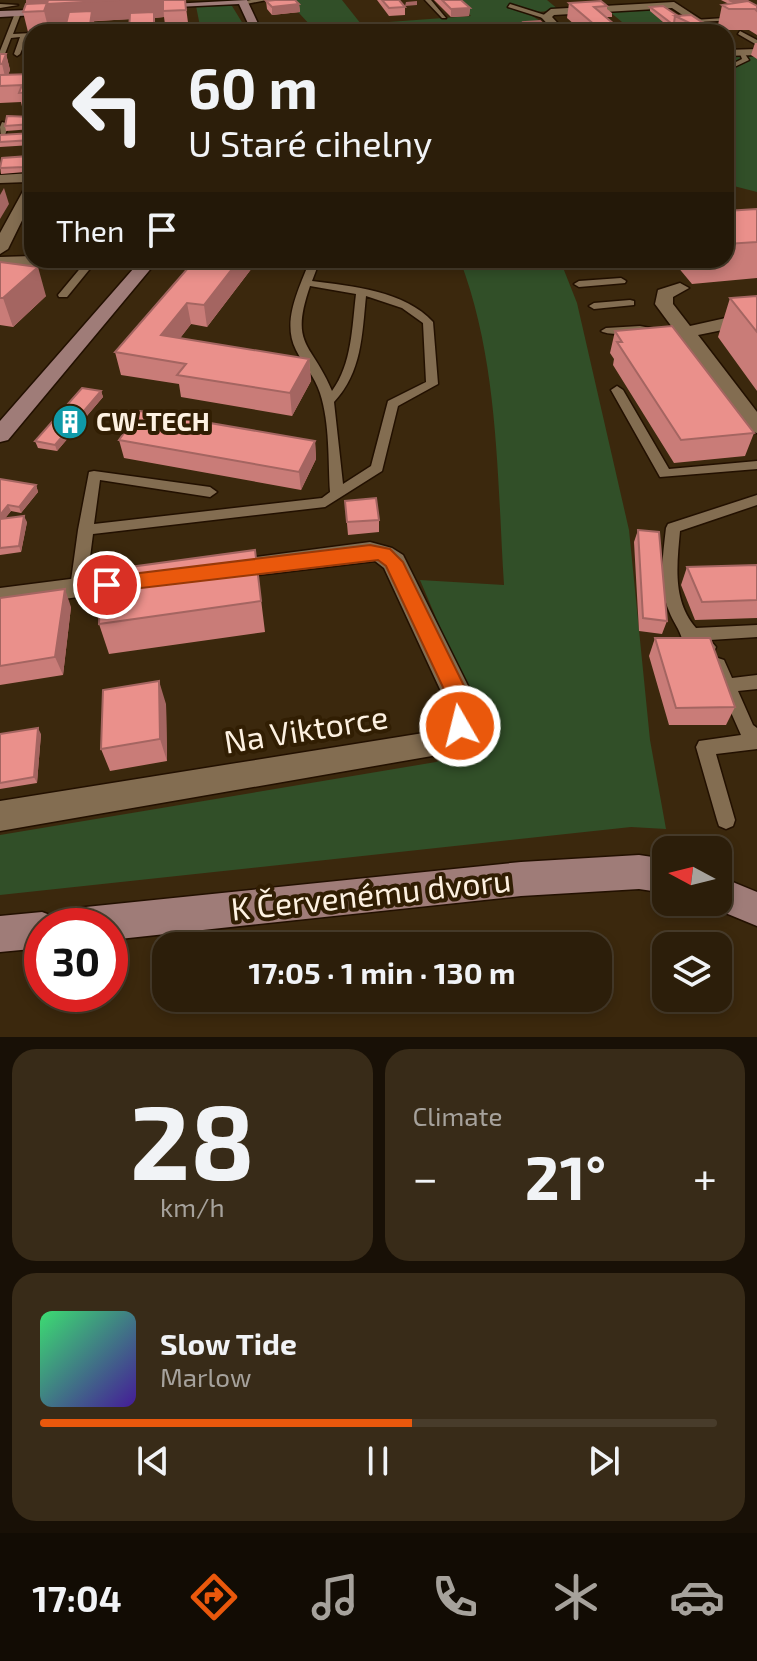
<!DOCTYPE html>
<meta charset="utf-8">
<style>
body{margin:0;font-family:"Exo 2",sans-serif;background:#382b18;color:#f1f3f6;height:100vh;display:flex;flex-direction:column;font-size:30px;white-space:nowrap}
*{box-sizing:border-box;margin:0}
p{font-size:26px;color:#a6a29c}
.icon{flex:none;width:44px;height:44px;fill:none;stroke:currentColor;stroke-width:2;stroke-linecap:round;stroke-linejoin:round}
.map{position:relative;height:1037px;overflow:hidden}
.side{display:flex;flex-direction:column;gap:12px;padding:12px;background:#181006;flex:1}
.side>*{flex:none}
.hud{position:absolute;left:24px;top:24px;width:710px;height:244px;border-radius:24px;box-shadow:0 4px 12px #0003,0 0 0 2px #483c2b;background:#2c1e0a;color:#f1f3f6;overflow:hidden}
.needle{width:52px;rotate:277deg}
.tools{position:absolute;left:652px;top:836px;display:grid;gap:16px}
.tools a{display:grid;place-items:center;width:80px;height:80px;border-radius:16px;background:#2c1e0a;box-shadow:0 4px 12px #0003,0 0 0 2px #483c2b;font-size:40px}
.speed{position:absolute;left:24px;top:908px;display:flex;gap:16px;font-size:40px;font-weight:700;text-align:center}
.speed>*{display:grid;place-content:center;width:104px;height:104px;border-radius:50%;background:#2c1e0a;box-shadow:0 4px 12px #0003,0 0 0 2px #483c2b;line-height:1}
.speed .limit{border:12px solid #d22;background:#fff;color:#111}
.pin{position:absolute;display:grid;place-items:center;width:68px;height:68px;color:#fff;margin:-34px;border:4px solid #fff;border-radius:50%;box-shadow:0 2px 8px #0007}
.me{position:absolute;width:88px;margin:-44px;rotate:352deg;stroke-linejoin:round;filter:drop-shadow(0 0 6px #0008)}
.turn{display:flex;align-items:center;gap:28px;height:168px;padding:0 32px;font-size:36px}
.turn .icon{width:104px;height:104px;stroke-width:2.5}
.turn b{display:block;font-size:56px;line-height:68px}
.then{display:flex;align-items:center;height:76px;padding:0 32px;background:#0003;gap:16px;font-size:30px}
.big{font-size:60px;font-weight:700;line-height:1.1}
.side .widget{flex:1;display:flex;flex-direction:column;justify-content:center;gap:12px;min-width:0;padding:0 28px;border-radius:24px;background:#382b18}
.side .dial{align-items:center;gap:0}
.dial b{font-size:104px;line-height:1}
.song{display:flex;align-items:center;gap:24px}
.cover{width:96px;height:96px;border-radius:12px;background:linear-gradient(135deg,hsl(140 70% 55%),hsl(260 70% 35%))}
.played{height:8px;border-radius:4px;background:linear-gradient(90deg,#ea580c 55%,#483c2b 55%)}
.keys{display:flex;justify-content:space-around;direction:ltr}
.heat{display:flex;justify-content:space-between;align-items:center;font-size:44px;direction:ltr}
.side .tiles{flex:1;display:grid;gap:12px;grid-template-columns:1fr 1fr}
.widget:last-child{grid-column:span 2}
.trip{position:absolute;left:152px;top:932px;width:460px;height:80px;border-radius:24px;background:#2c1e0a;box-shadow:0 4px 12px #0003,0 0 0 2px #483c2b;font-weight:700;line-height:80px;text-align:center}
.menu{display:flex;height:128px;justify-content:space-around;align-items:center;background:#120c04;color:#a6a29c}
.menu .icon{width:56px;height:56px}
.menu .current{color:#ea580c}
.menu b{font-size:36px;color:#f1f3f6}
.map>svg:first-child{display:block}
.green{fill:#314f28}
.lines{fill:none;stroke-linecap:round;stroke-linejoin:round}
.lane-casing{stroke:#221000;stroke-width:3}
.street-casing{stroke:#221000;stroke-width:3}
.secondary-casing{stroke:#221000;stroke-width:3}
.lane{fill:#836d51;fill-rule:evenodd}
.street{fill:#836d51;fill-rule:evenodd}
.secondary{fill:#9f7c78;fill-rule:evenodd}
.wall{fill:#c97c78}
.shaded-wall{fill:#a46561}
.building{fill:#ea908b;stroke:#a46561;stroke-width:2}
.route{fill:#ea580c;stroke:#983908;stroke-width:2}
.labels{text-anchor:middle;stroke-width:8;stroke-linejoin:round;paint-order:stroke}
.poi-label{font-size:26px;font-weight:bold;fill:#fdf1e1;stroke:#311e03;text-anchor:start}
.near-street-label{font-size:32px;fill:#fdf1e1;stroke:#311e03}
</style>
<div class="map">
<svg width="757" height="1037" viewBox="0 0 757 1037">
<rect width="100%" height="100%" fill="#3b280d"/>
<path class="green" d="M287,0H342L361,24L471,16L455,0H547L559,10L527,13L547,25L521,27L525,32H554H464L443,23L432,24L448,32H304L308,30L306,27L311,26Z
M225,5L232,6L248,32H196L201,31L196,6Z
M668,9L651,11L670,28H696L634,32L610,12Z
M757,55V192L726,184V57Z
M460,260H560L577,303L629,530L650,740L666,829L631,827L0,895V835L436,762C462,753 473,746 479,719L420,580L504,585C497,477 499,363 460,260Z"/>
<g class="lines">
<defs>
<path id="lane" d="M251,0H267L241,5L238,3Z
M425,0H431L446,18H442Z
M0,4L18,5L0,8Z
M510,4L548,16L549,17L546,19L508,7Z
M18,11L21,13L13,34L32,33V37H27L20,54L17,56L14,54L20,37L11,38L3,59L0,61V51L15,13Z
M740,17L738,20L697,22L694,20Z
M149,28L147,31L88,32L91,30Z
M740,31L757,40V45L738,34Z
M739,51H743L749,60L726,71V67L742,59Z
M2,122L9,124L5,135L1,137L0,127Z
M83,260H93V265L67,297H59L58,295L83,265Z
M310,260H320L312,281C352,286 405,291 433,322L438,384L398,406L382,471L325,507L93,534L86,588L83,592H73L70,588L78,530L89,472L94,471L210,487L217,492L210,497L100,480L94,524L322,498L330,492C328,460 330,424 320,393C315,377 303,364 296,350C281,321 300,287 310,260ZM310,286L356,294C352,327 352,364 332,391C312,342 289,347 310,286ZM366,296L402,308L423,323L426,382L388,401L371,466L343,484L334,402C362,372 362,335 366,296Z
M621,278L626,281L625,283L579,287L574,284L579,281Z
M630,300L634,301V305L594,309L589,306L594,303Z
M640,326L661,330L662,332L657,335C641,332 611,337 601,331L606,328Z
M617,386L623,390L669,469L757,461V469L660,477L611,390Z
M757,495V505L680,531C677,564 672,601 696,628L757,625V637L710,640L716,647L714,652L708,653L682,639C680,630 673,622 669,611C658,585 663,555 666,528L668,524Z
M718,658L724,660L732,678L757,675V689L738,691L753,725L757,728V749L716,754L735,820L733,826L726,829L719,826L717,820L696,747L699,741L741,735L710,665L712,660Z"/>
<path id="street" d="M674,2L720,32H708L672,8L554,15L552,17L566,32H555L541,17L551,9Z
M757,49V55L726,56V50Z
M32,173V200L8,249L0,254V233L28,182L0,183V175Z
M32,256V260H102L94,265L0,267V257Z
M116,260H155L156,262C148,270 124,268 116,260Z
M680,283L689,288L673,297V304L690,326L757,311V323L698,335L757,412V433L749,431L655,304L658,290Z
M370,542L392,548L403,555L475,700V726L455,752L0,831V801L436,731L445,721V700L384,568L375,561L225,579L216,577L212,570L216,563L225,561Z
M133,571L142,574L146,581L142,588L0,608V588Z"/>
<path id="secondary" d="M247,0L262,32H252L239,4L156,8L151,5Z
M58,9L55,14L0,17V11Z
M141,260H158L8,440L0,442V421Z
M639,855L666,859V893L639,889L521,896L110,940V926H58L63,913L76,908L521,862Z
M718,876L757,892V926L706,905L705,902H718Z
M42,912L55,917L58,926H42V948L0,952V916Z"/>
</defs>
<use href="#lane" class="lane-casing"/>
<use href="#street" class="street-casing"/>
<use href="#secondary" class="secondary-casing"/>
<use href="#lane" class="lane"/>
<use href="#street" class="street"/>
<use href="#secondary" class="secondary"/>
</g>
<path class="wall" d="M27,0H185L189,30L166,32L164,17L154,18L157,32H129L130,19L51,24L49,31L28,32L23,12L27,4Z
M377,0H399L405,7V15L389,16Z
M434,0H461L470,8L469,16L451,17Z
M721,0H744L757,6V35L749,30H724L718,25L722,5L729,4Z
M266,1L299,4L300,12L272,15L267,9Z
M569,3L607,6V9L612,13V17H606L615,25L614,31L673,28H670L650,11V7L678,16L717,32H583L567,18Z
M524,22L545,26L544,30L551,32H532V30L529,31L524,26Z
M755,43H757V59L751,55Z
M0,54H6L10,70L8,75L32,74V110L23,111L21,102L0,103Z
M32,117V129L6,131L5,126Z
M32,133V145L0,147V135Z
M30,156L31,162L25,172L1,174L0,165Z
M32,182V214H31L26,194Z
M757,209V278L692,284L672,260H726V211Z
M195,260H258L207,327L191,324L180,338L309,359L311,381L292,416L181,397L179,384L121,375L115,352Z
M570,260H607L608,262L607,268L576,270Z
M0,262L46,296L13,327L0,325Z
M757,296V391L718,337L730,298Z
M615,331L754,433L745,456L674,463L613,365L614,359L610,353Z
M101,391L103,397L57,451L38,448L35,441Z
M119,440L315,441L316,459L301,490L124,458Z
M0,479L36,485L38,492L21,513L11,511L5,518L27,522L21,552L0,555Z
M345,501L379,520V532L348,535Z
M638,530L667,621L662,634L639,631L634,542Z
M255,550L265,632L109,654L99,624Z
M757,565V618L695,620L681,585L687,567Z
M0,598L71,607L63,675L0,685Z
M655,638L735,707L726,725H669L649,656Z
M166,704L167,761L110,771L101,749Z
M0,734H41L37,783L0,789Z"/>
<path class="shaded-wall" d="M115,0H163L164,17L154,18L157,32H154V18L94,21L97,32H89L91,22L51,24L49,31L44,11L28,6L27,2L46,1L47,4Z
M417,1V5L405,6L406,2Z
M299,4L300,12L272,15V7Z
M470,8L469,16L451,17V9Z
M284,28V32H270V30Z
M6,54L10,70L6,81L2,64Z
M30,156L31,162L25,172L24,167Z
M4,188L9,204L0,219V195Z
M239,260H258L207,327L204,305Z
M38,267L46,296L13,327L3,298Z
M187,303L191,324L166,357L161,335Z
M309,359L311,381L292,416L290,393Z
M101,391L103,397L57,451L55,445Z
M315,441L316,459L301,490L299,472Z
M36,485L38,492L21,513L19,507Z
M8,505L11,511L0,525V515Z
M24,516L27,522L21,552L19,546Z
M65,589L71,607L63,675L55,657Z
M159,681L166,704L167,761L160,739Z
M38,728L41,734L37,783L34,777Z"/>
<path class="building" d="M27,0H46V1L27,2Z
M48,0H119L47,4Z
M163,0H185L186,10L163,11Z
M275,0H295L299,4L272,7L266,1Z
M382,0H399L405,7L389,8Z
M442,0H461L470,8L451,9Z
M729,0H744L747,1L733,2Z
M601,1L607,6L594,7L615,25L596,26L569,3Z
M748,1L757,6V11L755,9H729L722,5Z
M47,3L44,11L23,12L26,4Z
M663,6L678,16H675L674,23H671L650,7Z
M92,11L89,32H64L69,12Z
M154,12V32H129L130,13Z
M691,15L717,32H610L609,31L698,27L675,16Z
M540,21L545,26H529L524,22Z
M266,24H281L284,28L270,30Z
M532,30H550L551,32H534Z
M0,54H6L2,64H0Z
M32,74V92L19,93L22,85L0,86V75Z
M7,116L32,117V124L5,126Z
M32,133V140L0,142V135Z
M30,156L24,167L0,168L2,158Z
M32,182V194H26Z
M757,209V242L726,244V211Z
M195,260H239L204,305L187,303L161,335L309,359L290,393L177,375L186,364L115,352Z
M574,260H607L608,262L577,265Z
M0,262L38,267L3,298H0Z
M757,296V332L730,298Z
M672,326L754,433L681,440L617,342H622L615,331Z
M82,388L101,391L55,445L35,441Z
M140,411L315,441L299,472L119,440Z
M0,479L36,485L19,507L8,505L0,515Z
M376,498L379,520L347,522L345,501Z
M24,516L19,546L0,548V519Z
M638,530L659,532L667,621L643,618Z
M255,550L261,601L99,624L101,571Z
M757,565V600L702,602L687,567Z
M65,589L55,657L0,666V598Z
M655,638H710L735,707L676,708Z
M159,681L160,739L101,749L103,690Z
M38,728L34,777L0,783V734Z"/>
<path class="route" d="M370,545L390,549L403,562L471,700L468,733L460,736L452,733L449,700L386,566L378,560L107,592L97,585L107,577Z"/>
<defs>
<symbol id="building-disc" viewBox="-11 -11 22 22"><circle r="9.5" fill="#0f9aa8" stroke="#311e03"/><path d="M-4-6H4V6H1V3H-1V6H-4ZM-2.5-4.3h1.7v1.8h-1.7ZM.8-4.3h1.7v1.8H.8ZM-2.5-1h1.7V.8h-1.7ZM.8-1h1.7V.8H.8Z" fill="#fff"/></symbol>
</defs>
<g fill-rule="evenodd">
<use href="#building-disc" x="50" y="402" width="40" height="40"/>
</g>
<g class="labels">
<g class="poi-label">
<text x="96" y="431">CW-TECH</text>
</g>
<g class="near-street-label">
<text transform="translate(306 730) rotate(-9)" y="11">Na Viktorce</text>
<text transform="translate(371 895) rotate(-6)" y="11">K Červenému dvoru</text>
</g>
</g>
</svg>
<div class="tools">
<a><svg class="needle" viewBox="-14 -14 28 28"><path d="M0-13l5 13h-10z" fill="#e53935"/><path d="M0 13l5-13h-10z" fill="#a6a29c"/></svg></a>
<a><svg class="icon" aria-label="layers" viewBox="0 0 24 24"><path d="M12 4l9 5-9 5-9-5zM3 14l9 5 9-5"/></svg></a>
</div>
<div class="speed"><div class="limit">30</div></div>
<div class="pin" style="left:107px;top:585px;background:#d93025"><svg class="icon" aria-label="arrive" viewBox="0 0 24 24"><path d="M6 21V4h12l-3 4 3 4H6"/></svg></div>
<svg class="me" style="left:460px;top:726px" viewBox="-20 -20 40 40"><circle r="17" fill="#ea580c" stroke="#fff" stroke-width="3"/><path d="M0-11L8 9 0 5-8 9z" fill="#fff"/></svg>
<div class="trip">17:05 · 1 min · 130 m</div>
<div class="hud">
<div class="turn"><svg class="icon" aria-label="left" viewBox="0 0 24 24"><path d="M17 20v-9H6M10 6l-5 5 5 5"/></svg><div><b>60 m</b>U Staré cihelny</div></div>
<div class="then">Then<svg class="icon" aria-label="arrive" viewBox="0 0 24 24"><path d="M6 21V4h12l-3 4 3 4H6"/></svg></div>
</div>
</div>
<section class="side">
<div class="tiles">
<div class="widget dial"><b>28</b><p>km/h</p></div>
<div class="widget"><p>Climate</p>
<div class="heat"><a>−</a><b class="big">21°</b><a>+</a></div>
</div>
<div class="widget">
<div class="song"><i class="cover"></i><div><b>Slow Tide</b><p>Marlow</p></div></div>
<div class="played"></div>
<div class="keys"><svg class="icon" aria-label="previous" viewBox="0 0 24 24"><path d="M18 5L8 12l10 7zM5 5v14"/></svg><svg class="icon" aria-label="pause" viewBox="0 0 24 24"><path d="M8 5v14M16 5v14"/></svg><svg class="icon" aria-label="next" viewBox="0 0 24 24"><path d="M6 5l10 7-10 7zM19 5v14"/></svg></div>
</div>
</div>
</section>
<nav class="menu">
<b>17:04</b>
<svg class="icon current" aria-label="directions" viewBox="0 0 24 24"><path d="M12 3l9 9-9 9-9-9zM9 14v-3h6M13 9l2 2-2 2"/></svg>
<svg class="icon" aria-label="music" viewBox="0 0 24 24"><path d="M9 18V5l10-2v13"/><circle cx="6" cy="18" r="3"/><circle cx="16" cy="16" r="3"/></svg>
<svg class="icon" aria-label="phone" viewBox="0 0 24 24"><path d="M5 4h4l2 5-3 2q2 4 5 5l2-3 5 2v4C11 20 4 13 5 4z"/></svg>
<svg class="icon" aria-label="climate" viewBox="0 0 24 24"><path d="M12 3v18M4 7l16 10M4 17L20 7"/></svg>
<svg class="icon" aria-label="car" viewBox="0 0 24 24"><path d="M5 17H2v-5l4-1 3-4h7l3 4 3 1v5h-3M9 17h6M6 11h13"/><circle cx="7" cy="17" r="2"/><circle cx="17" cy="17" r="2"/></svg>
</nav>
